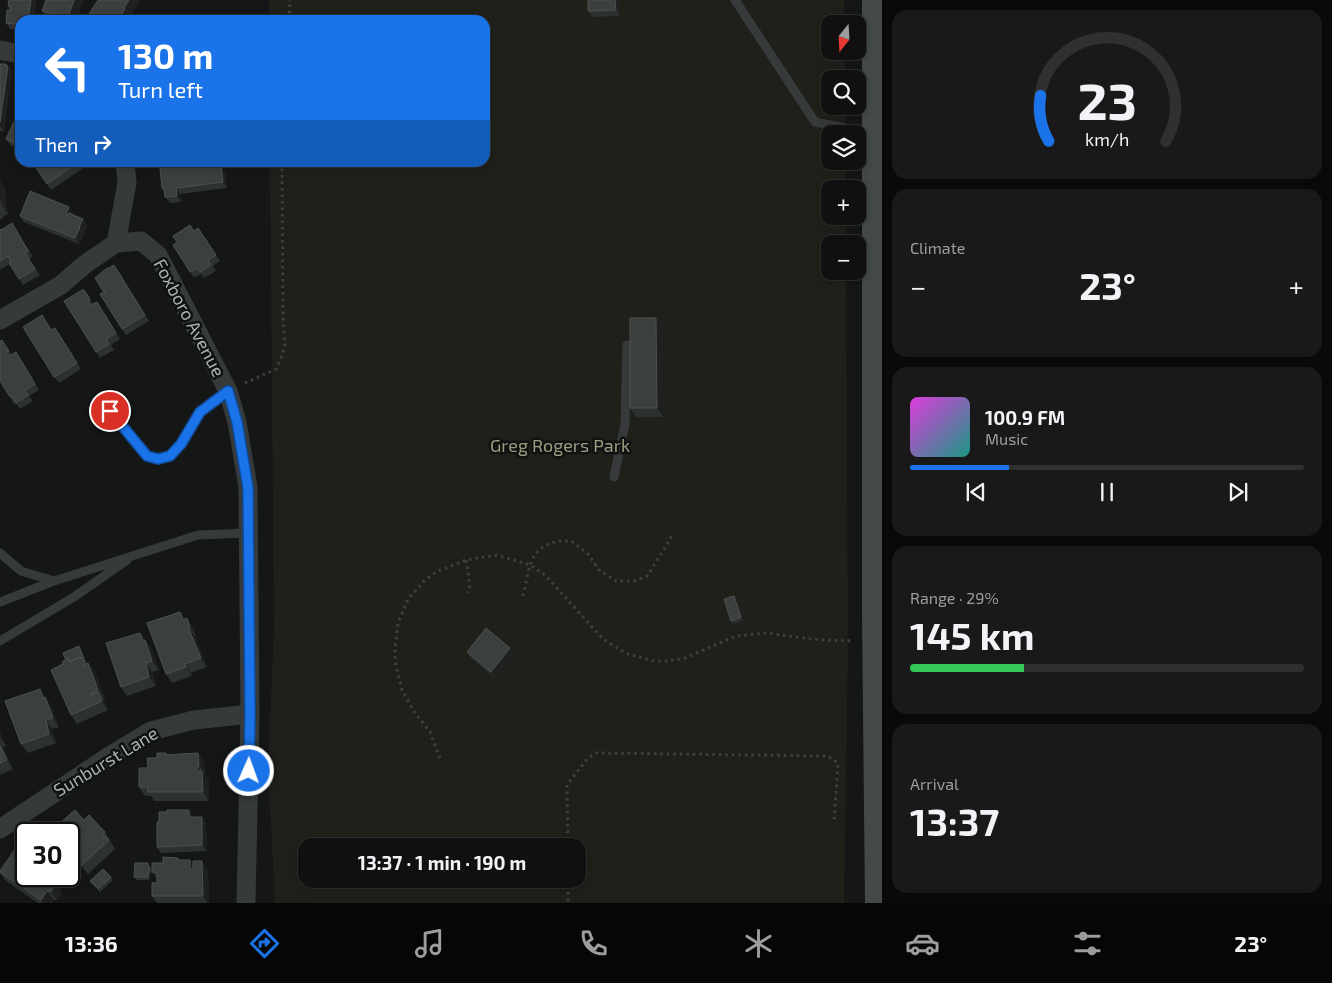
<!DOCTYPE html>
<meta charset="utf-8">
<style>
body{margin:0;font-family:"Exo 2",sans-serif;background:#191919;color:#f1f3f6;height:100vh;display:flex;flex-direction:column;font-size:19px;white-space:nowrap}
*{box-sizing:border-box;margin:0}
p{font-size:16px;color:#9c9d9f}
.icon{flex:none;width:28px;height:28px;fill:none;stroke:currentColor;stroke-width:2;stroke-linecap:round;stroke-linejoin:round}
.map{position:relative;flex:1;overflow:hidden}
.details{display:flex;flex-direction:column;gap:10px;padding:10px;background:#090909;width:450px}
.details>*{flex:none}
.banner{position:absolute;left:15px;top:15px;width:475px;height:152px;border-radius:15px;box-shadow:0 2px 8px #0003,0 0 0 1px #303030;background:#1a73e8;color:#fff;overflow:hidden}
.needle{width:32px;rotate:198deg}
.fabs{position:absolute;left:821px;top:15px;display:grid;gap:10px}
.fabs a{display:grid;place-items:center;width:45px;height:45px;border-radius:10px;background:#101010;box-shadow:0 2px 8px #0003,0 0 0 1px #303030;font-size:25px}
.speed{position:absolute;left:15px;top:822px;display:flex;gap:10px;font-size:25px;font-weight:700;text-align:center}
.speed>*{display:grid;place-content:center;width:65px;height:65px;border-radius:50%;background:#101010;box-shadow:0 2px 8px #0003,0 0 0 1px #303030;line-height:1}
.speed .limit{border:2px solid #111;border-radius:8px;background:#fff;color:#111}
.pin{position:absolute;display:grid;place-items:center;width:42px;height:42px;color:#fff;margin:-21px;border:2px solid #fff;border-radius:50%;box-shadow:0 1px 5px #0007}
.me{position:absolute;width:55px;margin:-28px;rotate:2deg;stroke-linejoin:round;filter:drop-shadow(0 0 4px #0008)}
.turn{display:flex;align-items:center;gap:18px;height:105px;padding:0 20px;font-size:22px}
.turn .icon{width:65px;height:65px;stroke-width:2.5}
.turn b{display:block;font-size:35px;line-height:42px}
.then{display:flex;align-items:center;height:48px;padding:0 20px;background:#0003;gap:10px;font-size:19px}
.big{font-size:38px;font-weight:700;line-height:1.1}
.details .widget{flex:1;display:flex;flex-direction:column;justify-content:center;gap:8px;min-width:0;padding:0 18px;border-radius:15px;background:#191919}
.details .dial{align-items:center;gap:0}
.dial svg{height:130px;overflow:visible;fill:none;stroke:#303030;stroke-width:7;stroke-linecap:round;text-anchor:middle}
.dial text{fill:#f1f3f6;stroke:none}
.song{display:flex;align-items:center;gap:15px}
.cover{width:60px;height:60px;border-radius:8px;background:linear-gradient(135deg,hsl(300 70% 55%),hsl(170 70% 35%))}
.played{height:5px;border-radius:2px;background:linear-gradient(90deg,#1a73e8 25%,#303030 25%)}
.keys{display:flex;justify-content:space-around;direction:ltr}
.heat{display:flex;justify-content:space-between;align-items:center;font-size:28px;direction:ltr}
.charge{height:8px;border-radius:4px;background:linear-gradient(90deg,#34c759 29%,#303030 0)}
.trip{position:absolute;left:298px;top:838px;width:288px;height:50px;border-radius:15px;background:#101010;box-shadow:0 2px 8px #0003,0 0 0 1px #303030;font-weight:700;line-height:50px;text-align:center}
.tab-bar{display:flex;height:80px;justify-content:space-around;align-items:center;background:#060606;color:#9c9d9f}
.tab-bar .icon{width:35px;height:35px}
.tab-bar .active{color:#1a73e8}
.tab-bar b{font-size:22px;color:#f1f3f6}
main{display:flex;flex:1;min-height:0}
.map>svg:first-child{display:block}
.green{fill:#20201b;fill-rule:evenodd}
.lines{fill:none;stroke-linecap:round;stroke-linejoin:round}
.path{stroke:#3c4140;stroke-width:3;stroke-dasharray:2.5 4;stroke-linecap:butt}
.lane{stroke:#363a3a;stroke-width:9}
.street{stroke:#363a3a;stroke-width:19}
.secondary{stroke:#444a49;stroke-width:26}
.wall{fill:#2e3131}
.shaded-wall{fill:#1f2020}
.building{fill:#3b3f3e;stroke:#4c5250}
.route-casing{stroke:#114b97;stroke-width:12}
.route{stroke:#1a73e8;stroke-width:9}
.labels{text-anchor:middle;stroke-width:5;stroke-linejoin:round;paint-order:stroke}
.street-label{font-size:18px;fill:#a8b5b0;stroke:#101111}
.park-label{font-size:18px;fill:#9d9d81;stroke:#101111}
</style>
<main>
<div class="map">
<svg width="882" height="903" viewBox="0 0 882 903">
<rect width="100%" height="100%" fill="#151616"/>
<path class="green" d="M269,0H844V24H830V51H845V79H830V106H845V134H830V161H846V189H830V216H846V244H830V271H846L848,649L844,903H275L268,765L274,631L270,163L485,162V20H269ZM306,846H576V879H306Z"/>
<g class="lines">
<path class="path" d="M289,20L290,0
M245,383L276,369L285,348L283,315L282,162
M466,560L470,586L467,593
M523,596L530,565L535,554L544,546L557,541H571L588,554L599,570L616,581H634L647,576L672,536
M440,758L430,732L415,713L402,690L395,661V648L398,623L408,599L425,580L436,572L466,560L497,555L530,565L545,575L603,639L625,653L654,661H669L685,658L736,636L766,633L821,640L854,641
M568,846L567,785L588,758L596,753L828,756L838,763L834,823
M568,879V903"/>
<path class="lane" d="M735,0L815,122L873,134
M110,411L147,455L157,459L170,456L181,444L200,412L228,391
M614,477L625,424L627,345
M0,553L21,571L54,581L198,535L248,533
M0,602L54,581
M0,641L74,597L127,560"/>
<path class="street" d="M0,50L20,54
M116,243L141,241L158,255L228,391L237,422L248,487L250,714L246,903
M116,243L127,183L125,162
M0,320L61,285L84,265L116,243
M0,829L108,757L151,731L194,720L250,714"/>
<path class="secondary" d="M875,0V615L878,903"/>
</g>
<path class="wall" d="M9,0H36L34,20H20V30L10,29L6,23L10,9L8,6Z
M46,0H83L77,20L47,17L42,11Z
M588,0H619L620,16L593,17L588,11Z
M0,64L8,66L12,72L4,131H0Z
M20,109V150L10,145L6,139Z
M32,162H92L51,190Z
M172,165L174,168L218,166L225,172L227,188L180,194L181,202L170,203L165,197V193L162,188Z
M0,181L5,188L6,208L8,214L3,216L4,217L0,220Z
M73,213L72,214L83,219L87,225L84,233V234L79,244L24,222L20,216Z
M12,223L33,257L29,259L40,275L23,285L10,264L0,270V228L1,230Z
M198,228L220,261L213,266L216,271L204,278L201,274L194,278L173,245Z
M114,265L149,321L126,335L122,329L104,292L95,278Z
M84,290L93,304L97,302L120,339L111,345L114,350L100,358L96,352Z
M656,318L663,327V417H636L630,408Z
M46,321L51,330L55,328L81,369L59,383L54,377Z
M6,346L12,355L20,358L39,390L29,396L33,401L20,409L15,403L14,404L10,397Z
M737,599L743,620L733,624L731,621Z
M180,612L185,619L193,627L196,636H195L207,667L191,673L192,676L172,683L166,674Z
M140,633L152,649L159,670L152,672L156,686L127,696L121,687Z
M81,649L85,660L87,663H88L95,672L105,699L103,700L108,710L77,724L71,715L63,664Z
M467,652L515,654L495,678L471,658Z
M40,689L51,706L59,727L52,729L56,743L28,753L21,744Z
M0,732L6,746L3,747L13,769L0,775Z
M166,753L167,755L198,753L204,762L205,775L209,780V801H154L151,796H145L139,787L148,768L157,758Z
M193,816V817L206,823L207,851L161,853L157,847Z
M84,820L105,832L115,849L88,874L69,852V834H54L52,830Z
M180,860L193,863L208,870L209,903H157L152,896L157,883V878L152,872V870L150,880H137L134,877L148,863L152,870L163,863Z
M0,873L26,876L66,881L60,890L62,893L57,900H54L52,903H38L6,881Z
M111,877L113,880L100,892L90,881Z"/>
<path class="shaded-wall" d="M31,0H36L34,20H28Z
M74,0H83L77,20H67Z
M129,0H140L130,17L131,18L130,20H118Z
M615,0H619L620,16L616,10Z
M6,64L12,72L4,131L0,126V122Z
M214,162H217L218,173L214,167Z
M221,166L225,172L227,188L223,182Z
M0,181L5,188L6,208L8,214L2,205L0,200Z
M176,188L180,194L181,202L177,196Z
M69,207L73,213L70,220L66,214Z
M83,219L87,225L84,233V234L79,244L75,238Z
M656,318L663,327V417L657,408Z
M734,596L737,599L743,620L741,617Z
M180,612L186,621L189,629L195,636L207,667L201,658Z
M187,618L193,627L196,636L190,627Z
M140,633L152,649L159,670L152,661Z
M510,648L515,654L495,678L491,672Z
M83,657L90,667L88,663L95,672L105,699L98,690L91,670L85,662Z
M146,663L152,672L156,686L149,677Z
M185,664L191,673L192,676L186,667Z
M40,689L51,706L59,727L53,718Z
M98,692L104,701L108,710L102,701Z
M46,720L52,729L56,743L49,734Z
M0,732L6,746L0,738Z
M0,742L3,747L13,769L7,760L0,745Z
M198,753L204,762L206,775L199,766Z
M197,766L202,773V771L209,780V801L203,792L197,771Z
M189,810L193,816V823L189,817Z
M202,817L206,823L207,851L202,845Z
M190,860L196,869H190Z
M202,861L208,870L209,903H208L203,896Z
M148,863L150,866V868V867L152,870L150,880L148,877Z
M57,876H63L66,881L60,890L62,893L57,900L51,891L54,881Z
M47,891L54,900L52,903H43L41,900Z"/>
<path class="building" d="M9,0H31L28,20H20V25L6,23L7,10H10V6H8Z
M46,0H74L67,20H45V17H48L49,13L42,11Z
M98,0H129L124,8L125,9L118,20H85Z
M588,0H615L616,10L588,11Z
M0,64H6V66H8L0,122Z
M20,109V146L6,139Z
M32,162H78L47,184Z
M176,162H214V167L221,166L223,182L176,188L177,196L165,197L164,190L162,188L160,168L161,166L172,165V168L177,167Z
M30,191L69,207L66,214L68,215L69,213L83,219L79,227L80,228L75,238L20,216Z
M12,223L28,251L25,253L35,269L19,279L9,263L11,262L8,256L0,261V229L1,230Z
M190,225L194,231L198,228L216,255L208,260L211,265L200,272L197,268L190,272L173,245L177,242L173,236Z
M114,265L145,315L122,329L100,294L106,291H103L95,278L107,268V269Z
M82,290H84L90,299L88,301L90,305L97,302L116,333L106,339L109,344L96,352L64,301Z
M42,315L51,330L55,328L77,363L54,377L23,327Z
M630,318H656L657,408H630Z
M2,340L9,351L6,352L9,356L16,352L35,384L25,390L28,395L16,403L12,396L10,397L0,381V341Z
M734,596L741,617L731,621L724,599Z
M180,612L183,620L187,618L190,627H188L201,658L185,664L186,667L166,674L147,623Z
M486,628L510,648L491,672L467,652Z
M140,633L143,641L145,640L152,661L146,663L149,677L121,687L106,643Z
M79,646L83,657L80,658V657L70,661L68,658L66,660L63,653Z
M80,657L81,659L83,657L85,662L83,664V665L88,663L98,690L90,694L91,695L98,692L102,701L71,715L51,670L63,664L62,662L68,658L70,662Z
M40,689L43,698L45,697L53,718L46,720L49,734L21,744L5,701Z
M0,745L7,760L0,763Z
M157,753H166V755L198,753L199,766H197V771H202L203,792H148V787H139V768H148L147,758H157Z
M75,810L84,820L89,815L105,832L103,834L109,840L82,865L69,850V834H54L52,830Z
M167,810H189V817H202V845L157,847V822H159V812H167Z
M20,842L26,847V876H57L54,881L56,884L51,891H47L41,900L0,872V871Z
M163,857L178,858V860H190V869H193V861H202L203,896H152V883H157V872H152V863H163Z
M135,863H148V867H150L148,877H134Z
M103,869L111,877L98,889L90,881Z"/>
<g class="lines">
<defs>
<path id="route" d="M110,411L147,456L158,459L170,456L181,444L200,412L228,391L237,422L248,488L250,714L249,771"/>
</defs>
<use href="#route" class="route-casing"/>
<use href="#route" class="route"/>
</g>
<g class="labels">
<g class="street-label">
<text transform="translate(189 318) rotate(62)" y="6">Foxboro Avenue</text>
<text transform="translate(106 762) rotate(-31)" y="6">Sunburst Lane</text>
</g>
<g class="park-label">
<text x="560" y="452">Greg Rogers Park</text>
</g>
</g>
</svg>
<div class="fabs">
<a><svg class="needle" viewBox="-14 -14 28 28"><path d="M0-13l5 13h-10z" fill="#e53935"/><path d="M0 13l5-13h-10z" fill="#9c9d9f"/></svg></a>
<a><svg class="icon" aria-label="search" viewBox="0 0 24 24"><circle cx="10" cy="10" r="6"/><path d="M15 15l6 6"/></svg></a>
<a><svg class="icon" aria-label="layers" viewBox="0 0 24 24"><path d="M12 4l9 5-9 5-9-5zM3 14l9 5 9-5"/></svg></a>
<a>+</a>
<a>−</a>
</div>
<div class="speed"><div class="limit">30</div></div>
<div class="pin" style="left:110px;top:411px;background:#d93025"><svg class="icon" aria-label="arrive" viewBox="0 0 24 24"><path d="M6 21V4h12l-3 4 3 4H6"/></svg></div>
<svg class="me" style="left:249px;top:771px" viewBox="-20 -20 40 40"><circle r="17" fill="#1a73e8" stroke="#fff" stroke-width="3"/><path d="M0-11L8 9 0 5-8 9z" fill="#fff"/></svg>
<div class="trip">13:37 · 1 min · 190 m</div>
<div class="banner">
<div class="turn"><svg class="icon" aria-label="left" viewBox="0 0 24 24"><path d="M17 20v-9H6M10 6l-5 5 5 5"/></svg><div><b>130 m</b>Turn left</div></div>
<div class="then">Then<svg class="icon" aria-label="right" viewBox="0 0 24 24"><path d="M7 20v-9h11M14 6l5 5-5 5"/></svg></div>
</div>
</div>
<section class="details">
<div class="widget dial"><svg viewBox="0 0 100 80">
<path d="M14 69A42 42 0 1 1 86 69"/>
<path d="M14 69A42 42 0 0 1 9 41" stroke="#1a73e8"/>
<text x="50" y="56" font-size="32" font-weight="700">23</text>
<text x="50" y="72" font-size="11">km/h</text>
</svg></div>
<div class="widget"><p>Climate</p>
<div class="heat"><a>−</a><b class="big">23°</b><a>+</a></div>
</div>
<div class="widget">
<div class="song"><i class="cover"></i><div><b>100.9 FM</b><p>Music</p></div></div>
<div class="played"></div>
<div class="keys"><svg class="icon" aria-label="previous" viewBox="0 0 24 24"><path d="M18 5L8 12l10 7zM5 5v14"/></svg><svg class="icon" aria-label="pause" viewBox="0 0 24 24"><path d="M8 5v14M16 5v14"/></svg><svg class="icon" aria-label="next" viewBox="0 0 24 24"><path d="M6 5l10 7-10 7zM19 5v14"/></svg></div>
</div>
<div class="widget"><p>Range · 29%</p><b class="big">145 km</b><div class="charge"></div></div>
<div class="widget"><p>Arrival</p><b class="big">13:37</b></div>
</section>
</main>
<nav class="tab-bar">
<b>13:36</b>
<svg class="icon active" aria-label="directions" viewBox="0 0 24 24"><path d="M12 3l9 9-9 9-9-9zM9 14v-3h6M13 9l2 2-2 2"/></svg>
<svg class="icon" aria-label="music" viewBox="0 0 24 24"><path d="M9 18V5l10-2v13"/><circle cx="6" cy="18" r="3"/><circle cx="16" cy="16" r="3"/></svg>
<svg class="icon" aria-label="phone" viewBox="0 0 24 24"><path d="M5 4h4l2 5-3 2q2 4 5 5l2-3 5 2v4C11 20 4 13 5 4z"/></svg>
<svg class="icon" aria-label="climate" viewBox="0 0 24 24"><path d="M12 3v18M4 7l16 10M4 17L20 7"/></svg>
<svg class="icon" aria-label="car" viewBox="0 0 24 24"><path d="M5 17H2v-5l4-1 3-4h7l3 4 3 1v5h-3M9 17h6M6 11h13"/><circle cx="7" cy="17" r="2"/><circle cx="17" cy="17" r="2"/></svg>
<svg class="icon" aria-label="filters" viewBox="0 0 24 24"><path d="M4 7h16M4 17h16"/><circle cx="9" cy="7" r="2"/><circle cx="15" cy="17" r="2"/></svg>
<b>23°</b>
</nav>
